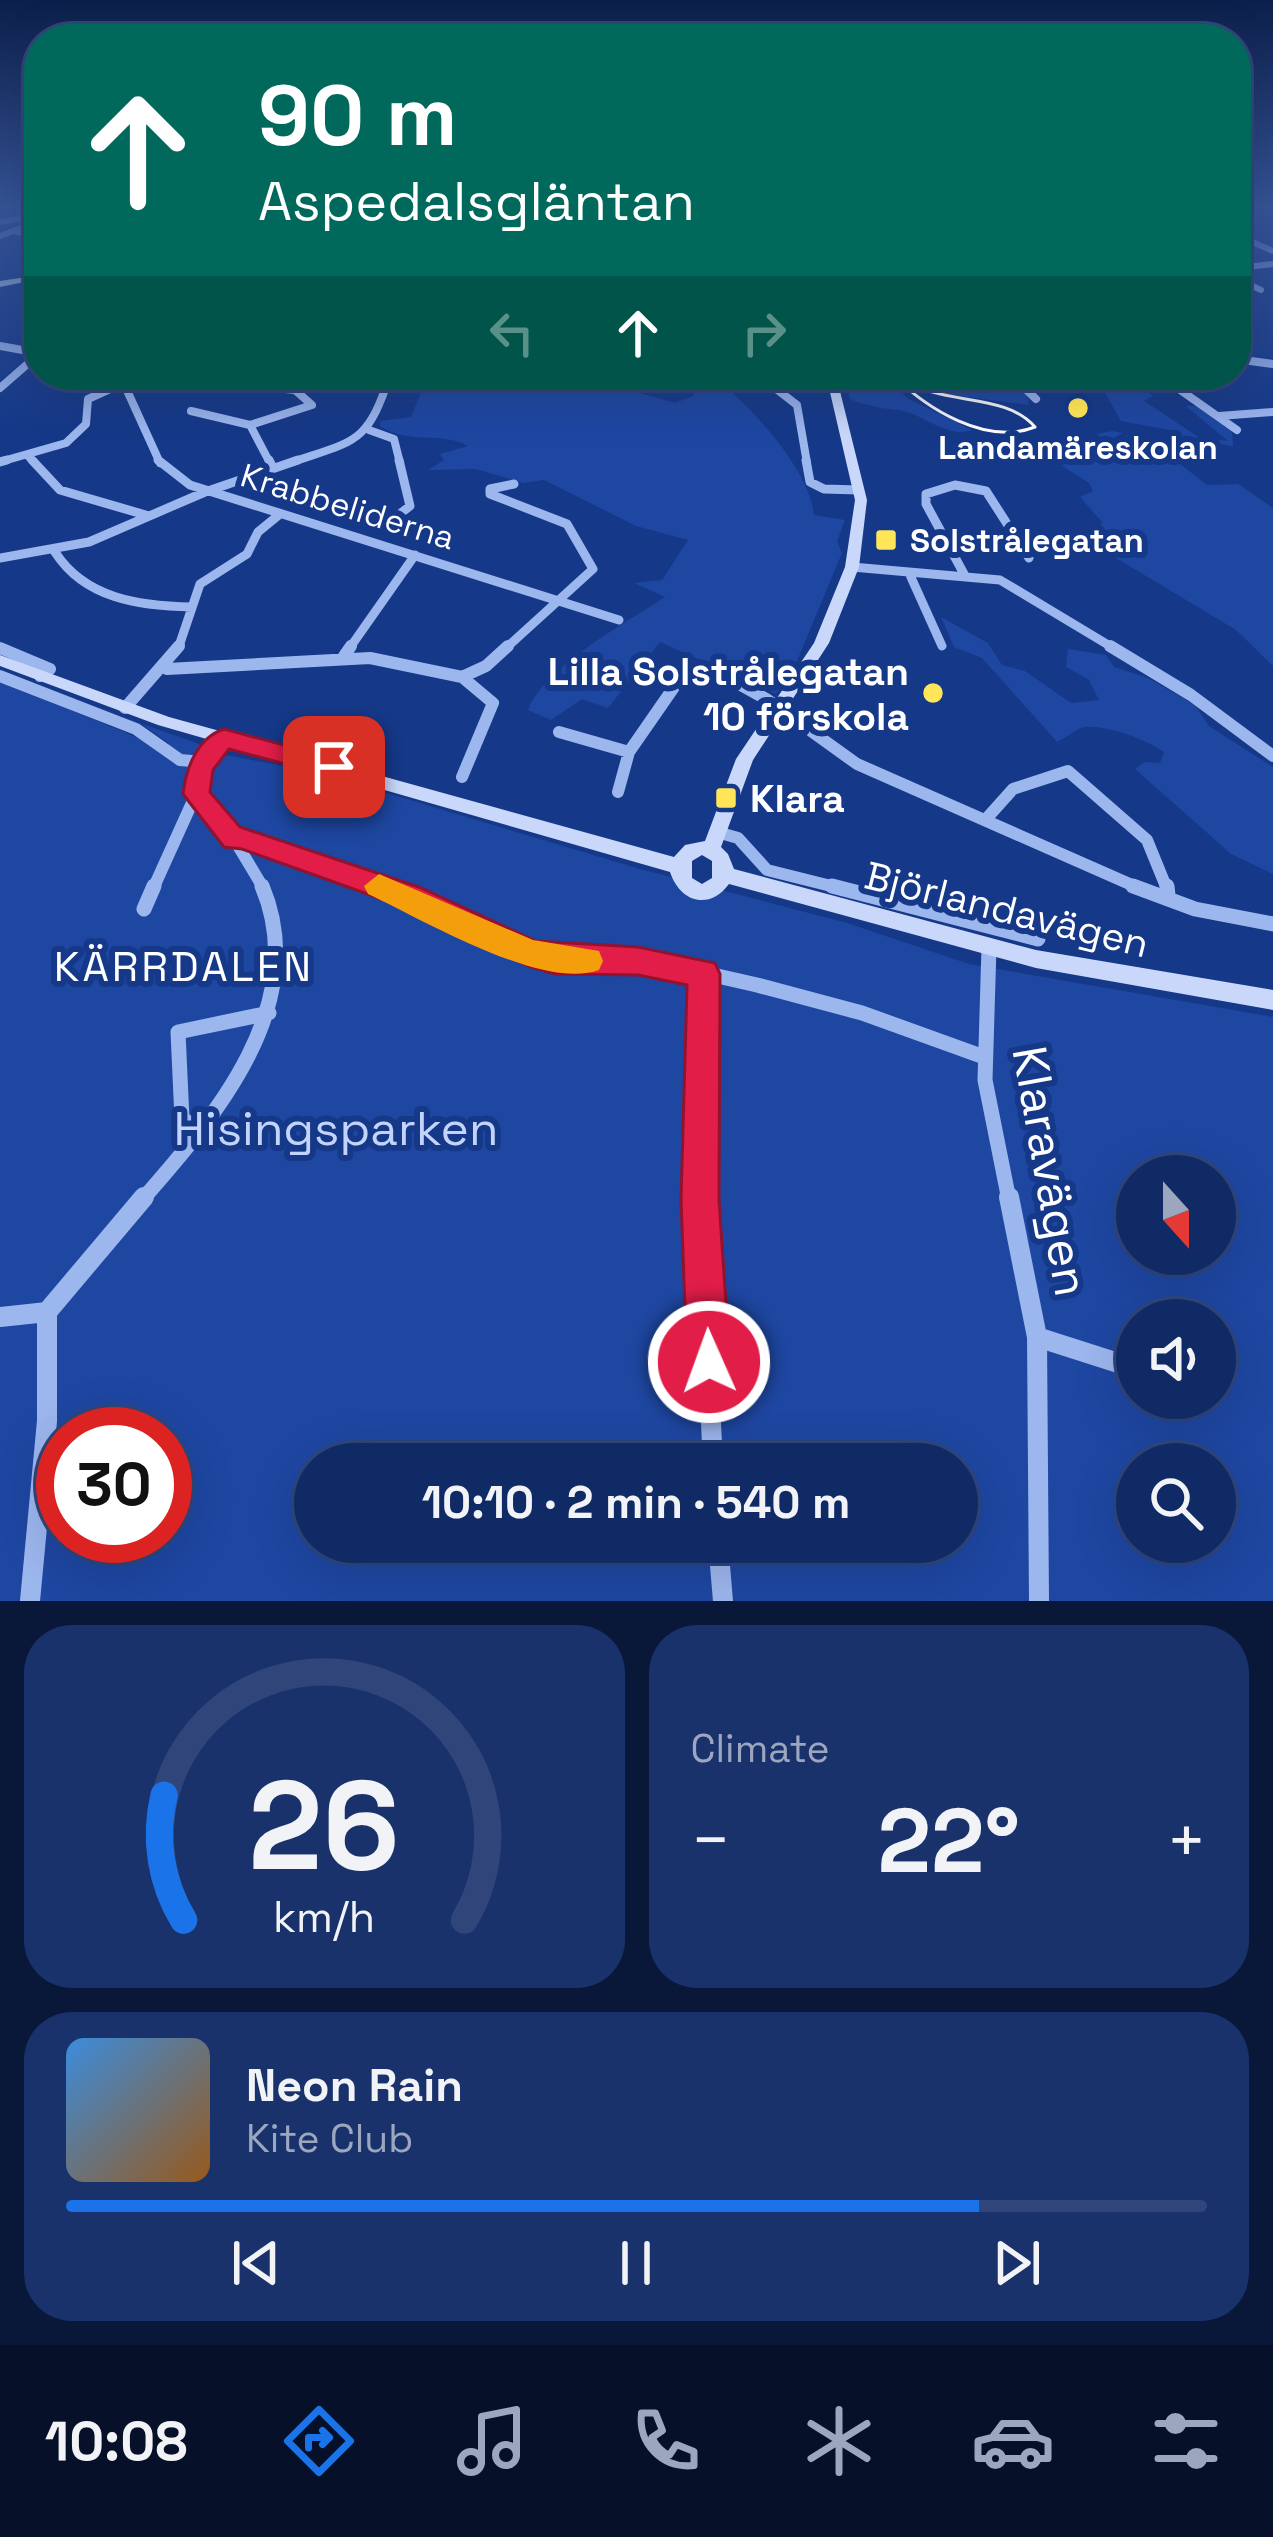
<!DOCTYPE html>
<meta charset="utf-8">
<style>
body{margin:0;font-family:"Space Grotesk",sans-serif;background:#19326c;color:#f1f3f6;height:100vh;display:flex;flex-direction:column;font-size:45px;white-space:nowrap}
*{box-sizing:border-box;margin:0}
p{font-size:39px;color:#9ca7bf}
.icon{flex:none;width:66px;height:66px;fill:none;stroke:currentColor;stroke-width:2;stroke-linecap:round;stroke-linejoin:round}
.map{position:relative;height:1601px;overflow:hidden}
.drawer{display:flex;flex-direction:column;gap:24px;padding:24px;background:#091738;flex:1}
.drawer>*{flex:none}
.top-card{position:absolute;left:24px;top:24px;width:1227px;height:366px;border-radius:48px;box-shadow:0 12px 48px #0002,0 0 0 3px #30467a;background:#00695c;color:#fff;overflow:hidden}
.needle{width:78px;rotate:159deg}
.fabs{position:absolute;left:1116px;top:1155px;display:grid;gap:24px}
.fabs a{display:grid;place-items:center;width:120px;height:120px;border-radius:50%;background:#102a66;box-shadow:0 12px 48px #0002,0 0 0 3px #30467a;font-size:60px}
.speed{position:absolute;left:36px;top:1407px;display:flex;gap:24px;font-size:60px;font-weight:700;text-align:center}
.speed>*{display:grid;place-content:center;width:156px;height:156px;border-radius:50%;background:#102a66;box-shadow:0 12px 48px #0002,0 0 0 3px #30467a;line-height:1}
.speed .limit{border:18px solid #d22;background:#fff;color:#111}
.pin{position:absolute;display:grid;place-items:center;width:102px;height:102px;color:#fff;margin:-51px;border-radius:24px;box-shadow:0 6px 18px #0006}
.me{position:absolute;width:132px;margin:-66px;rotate:358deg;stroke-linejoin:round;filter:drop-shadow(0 0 9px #0008)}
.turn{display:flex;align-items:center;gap:42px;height:252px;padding:0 36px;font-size:54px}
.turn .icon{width:156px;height:156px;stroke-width:2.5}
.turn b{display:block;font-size:84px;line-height:102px}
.lanes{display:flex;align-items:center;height:114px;padding:0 36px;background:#0003;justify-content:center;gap:60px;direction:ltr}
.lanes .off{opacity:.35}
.big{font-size:90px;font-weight:700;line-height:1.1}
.drawer .card{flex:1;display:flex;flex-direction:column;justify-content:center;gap:18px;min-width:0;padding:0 42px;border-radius:48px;background:#19326c}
.drawer .dial{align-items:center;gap:0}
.dial svg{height:312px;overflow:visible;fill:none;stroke:#30467a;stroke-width:7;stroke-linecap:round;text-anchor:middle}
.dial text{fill:#f1f3f6;stroke:none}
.song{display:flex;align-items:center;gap:36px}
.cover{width:144px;height:144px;border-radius:18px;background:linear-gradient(135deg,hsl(210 70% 55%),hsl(30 70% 35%))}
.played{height:12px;border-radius:6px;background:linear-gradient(90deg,#1a73e8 80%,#30467a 80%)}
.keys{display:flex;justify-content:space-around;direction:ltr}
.heat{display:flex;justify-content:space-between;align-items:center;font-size:66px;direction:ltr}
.drawer .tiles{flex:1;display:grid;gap:24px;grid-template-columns:1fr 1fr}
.card:last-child{grid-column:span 2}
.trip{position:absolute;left:294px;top:1443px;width:684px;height:120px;border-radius:60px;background:#102a66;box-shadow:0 12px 48px #0002,0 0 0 3px #30467a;font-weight:700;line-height:120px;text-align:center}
.tab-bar{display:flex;height:192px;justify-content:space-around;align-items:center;background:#061129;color:#9ca7bf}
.tab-bar .icon{width:84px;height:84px}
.tab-bar .selected{color:#1a73e8}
.tab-bar b{font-size:54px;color:#f1f3f6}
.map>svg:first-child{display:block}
.green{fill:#1e47a2;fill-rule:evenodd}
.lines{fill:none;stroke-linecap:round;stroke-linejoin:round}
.street-far5{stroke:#9cb6ee;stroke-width:6}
.street-far4{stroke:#9cb6ee;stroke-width:8}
.street-far3{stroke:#9cb6ee;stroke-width:9}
.street-far2{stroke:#9cb6ee;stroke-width:12}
.street-far1{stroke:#9cb6ee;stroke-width:15}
.street{stroke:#9cb6ee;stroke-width:20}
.secondary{fill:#c9d8fa;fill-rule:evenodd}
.tram{stroke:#fff;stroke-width:3}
.route{fill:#e11d48;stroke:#92132f;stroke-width:3}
.slow{fill:#f59e0b}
.poi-dot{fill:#ffe659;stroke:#153888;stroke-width:4.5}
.labels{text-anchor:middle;stroke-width:12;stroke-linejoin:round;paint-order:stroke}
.far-poi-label{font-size:33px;font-weight:bold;fill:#fff;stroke:#153888}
.far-street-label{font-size:33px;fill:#fff;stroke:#153888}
.poi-label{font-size:39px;font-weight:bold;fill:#fff;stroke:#153888;text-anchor:end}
.street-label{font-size:39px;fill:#fff;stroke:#153888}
.neighbourhood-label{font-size:42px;letter-spacing:3px;fill:#fff;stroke:#153888}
.near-park-label{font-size:48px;fill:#c2d4fb;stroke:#153888}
.near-street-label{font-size:48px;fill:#fff;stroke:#153888}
</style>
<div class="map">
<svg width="1273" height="1601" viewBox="0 0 1273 1601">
<rect width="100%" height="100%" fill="#153888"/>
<path class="green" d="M422,375H634L640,393L675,403L693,396L704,375H712C749,405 809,467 814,515L845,520L837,541L842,553L797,661L776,694L660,642L608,708L582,699L551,720L528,710C545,666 626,623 665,597L634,583L662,580L688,540L636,526L544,480L524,483L476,469L428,470L444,460L440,454L468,446C442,431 407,445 380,426V421L411,417L426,380Z
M845,375H885L907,398L972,430C946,439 923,413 898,410C880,408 868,406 850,399Z
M903,375H956L963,380L1005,376L1027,395L1029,405L921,391Z
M1095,375L1130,379L1153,396L1144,401L1206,442L1209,439L1228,441L1186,406H1198L1232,430L1233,446L1207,442L1213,449L1181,434L1203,447L1198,449L1170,430L1121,421Z
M1112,431L1123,433L1107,442L1139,432L1207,485L1238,484L1273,508V666L1236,630L1106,552V543L1116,539L1098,529L1102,522L1080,497L1093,491L1089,483L1037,450L1046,444L1104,442L1097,434Z
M941,617L988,643L1002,665L1025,671L1071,703L1099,700L1089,680L1066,667L1068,649L1106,655L1114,667L1148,678L1195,705L1209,726L1273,767V874L1231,854L1135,769L1145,762L1160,763L1164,752C1147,740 1107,724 1084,727C1076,729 1066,738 1057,742L982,658L954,647Z
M0,681L141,739L170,744L143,725L94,707L202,745L199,750L320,773L640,869L847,923L969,964L1273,1017V1601H0ZM1137,1176H1215V1254H1137ZM1137,1320H1215V1398H1137ZM63,1434H165V1536H63ZM315,1464H957V1542H315ZM1137,1464H1215V1542H1137Z"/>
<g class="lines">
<path class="street-far5" d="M0,222L39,215
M13,231L39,236
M1236,235L1273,251
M0,236L39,221
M1236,268L1273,264
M1236,278L1261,290"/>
<path class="street-far4" d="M0,346L39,353
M1236,359L1273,364
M120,375L160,463
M758,375L797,405L807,463
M1011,375L1036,399
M1159,375L1237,430
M0,388L39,354
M191,411L250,425L270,463
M1219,416L1273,412
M250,425L312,405L295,390L285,389
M369,430L394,439L400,463
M28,456L35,463
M0,462L66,443L86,424L88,399L121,384
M290,463C356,440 367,445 390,375"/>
<path class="street-far3" d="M32,460L60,490L149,516
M158,460L190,485L619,620
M269,460L273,468
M806,460L810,482L824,489L859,490
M0,462L7,460
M490,489L514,484
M490,489V494L567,524L593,569L505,649
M387,524L410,506L399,460
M55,552C85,599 140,606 192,607
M0,558L89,542L205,492L298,460
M852,567L1000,580L1115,649
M964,574L926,504V494L955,485L986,491L1029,558
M910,575L942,646
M178,649L200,584L247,554L258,532L280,514
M349,649L415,555"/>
<path class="street-far2" d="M1110,646L1191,695L1273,756
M0,648L50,669L40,676
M344,656L351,646
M167,669L370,658L462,677L493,703L462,777
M0,676L136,729L180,760L203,762
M462,677L486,666L508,646
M125,708L179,646
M559,732L629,752L681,677L712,669L768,700L857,764L1141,889
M224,738L200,767L196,794L237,844L264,889
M618,792L629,752
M987,818L1013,789L1068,771L1147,840L1167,889
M717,832L738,838L767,870L843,889
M234,839L243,837L390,889
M153,889L196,794"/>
<path class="street-far1" d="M381,886L531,953L669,965L757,985L862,1013L984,1057
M832,886L1038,939
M1133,886L1195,909L1273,924
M1167,886L1168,895
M144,909L154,886
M989,947L985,1080L1009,1200
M198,1128L182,1119L178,1032L269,1013
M142,1200C215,1117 312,1004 262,886
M700,1200L704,974"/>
<path class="street" d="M700,1197L713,1464
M1009,1197L1037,1337L1039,1601
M47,1312L144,1197
M0,1317L47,1312
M1037,1337L1137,1369
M718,1542L723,1601
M30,1601L47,1421V1312"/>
<path class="secondary" d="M39,275V279L0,287V281Z
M826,375H836L867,500L859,567L829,643L753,760L721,847L728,854L734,869L1036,950L1273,990V1010L1036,968L729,884C709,911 680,902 670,872L158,725L0,666V655L169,717L674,857L685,845L705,841L736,759L814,643L845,567L855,500ZM702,855L712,861V878L702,884L692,878V861Z"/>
<path class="tram" d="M893,375C927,409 986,446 1035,427C1003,390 937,408 898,375"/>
</g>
<linearGradient id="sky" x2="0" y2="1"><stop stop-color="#0c1f4b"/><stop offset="0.48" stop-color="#355396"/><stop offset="1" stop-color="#355396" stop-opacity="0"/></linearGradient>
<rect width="1273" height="431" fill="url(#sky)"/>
<path class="route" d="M224,729L343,761L347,767L334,777L229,749L213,770L210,792L240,827L419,887L536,941L638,947L715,963L720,974L719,1200L730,1362L724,1377L709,1383L694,1377L687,1362L681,1200L687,985L638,975L555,974L531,967L398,905L242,849L224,847L183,794C186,768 197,738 224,729Z"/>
<path class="slow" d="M379,874L533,940L599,951L603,961L599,970C542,991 422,919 368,894L364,886Z"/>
<g class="poi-dot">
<circle cx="1078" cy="408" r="12"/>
<rect x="874" y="528" width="24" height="24" rx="6"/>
<circle cx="933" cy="693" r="12"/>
<rect x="714" y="786" width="24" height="24" rx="6"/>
</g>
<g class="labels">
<g class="far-poi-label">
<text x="1078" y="459">Landamäreskolan</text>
<text x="910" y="552" text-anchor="start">Solstrålegatan</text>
</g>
<g class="far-street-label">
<text transform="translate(348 506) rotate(17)" y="12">Krabbeliderna</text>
</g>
<g class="poi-label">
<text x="909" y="685">Lilla Solstrålegatan<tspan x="909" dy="45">10 förskola</tspan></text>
<text x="750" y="812" text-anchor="start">Klara</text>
</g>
<g class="street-label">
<text transform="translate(1007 909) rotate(14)" y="14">Björlandavägen</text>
</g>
<g class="neighbourhood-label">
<text x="184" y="981">KÄRRDALEN</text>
</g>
<g class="near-park-label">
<text x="336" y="1145">Hisingsparken</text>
</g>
<g class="near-street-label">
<text transform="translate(1051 1171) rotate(80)" y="17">Klaravägen</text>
</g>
</g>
</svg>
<div class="fabs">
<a><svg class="needle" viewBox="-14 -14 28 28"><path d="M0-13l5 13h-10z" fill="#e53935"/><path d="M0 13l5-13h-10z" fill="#9ca7bf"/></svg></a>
<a><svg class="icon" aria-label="sound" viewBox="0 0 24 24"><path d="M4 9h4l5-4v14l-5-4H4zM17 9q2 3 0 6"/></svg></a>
<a><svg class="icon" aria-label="search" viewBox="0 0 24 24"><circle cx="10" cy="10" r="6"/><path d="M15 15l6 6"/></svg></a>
</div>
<div class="speed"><div class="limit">30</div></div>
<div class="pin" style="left:334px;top:767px;background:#d93025"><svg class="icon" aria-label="arrive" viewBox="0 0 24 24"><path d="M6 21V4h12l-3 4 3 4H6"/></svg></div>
<svg class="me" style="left:709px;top:1362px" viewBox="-20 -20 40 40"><circle r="17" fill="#e11d48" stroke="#fff" stroke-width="3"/><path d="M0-11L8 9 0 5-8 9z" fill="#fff"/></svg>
<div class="trip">10:10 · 2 min · 540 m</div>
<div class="top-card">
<div class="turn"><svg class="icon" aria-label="ahead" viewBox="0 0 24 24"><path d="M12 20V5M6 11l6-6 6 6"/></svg><div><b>90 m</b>Aspedalsgläntan</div></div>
<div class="lanes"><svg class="icon off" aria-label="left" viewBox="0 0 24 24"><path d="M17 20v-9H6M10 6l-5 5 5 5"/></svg><svg class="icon" aria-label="ahead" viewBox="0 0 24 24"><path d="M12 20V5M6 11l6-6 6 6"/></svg><svg class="icon off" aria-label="right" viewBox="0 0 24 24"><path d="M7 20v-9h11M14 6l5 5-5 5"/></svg></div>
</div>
</div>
<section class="drawer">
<div class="tiles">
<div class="card dial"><svg viewBox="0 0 100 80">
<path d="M14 69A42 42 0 1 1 86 69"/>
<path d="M14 69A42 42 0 0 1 9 37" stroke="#1a73e8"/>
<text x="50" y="56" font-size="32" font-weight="700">26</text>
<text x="50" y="72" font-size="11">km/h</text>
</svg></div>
<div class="card"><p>Climate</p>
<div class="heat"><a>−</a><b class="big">22°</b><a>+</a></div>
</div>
<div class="card">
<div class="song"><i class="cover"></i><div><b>Neon Rain</b><p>Kite Club</p></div></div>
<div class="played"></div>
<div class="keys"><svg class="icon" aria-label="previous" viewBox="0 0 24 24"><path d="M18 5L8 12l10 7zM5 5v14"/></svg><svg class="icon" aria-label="pause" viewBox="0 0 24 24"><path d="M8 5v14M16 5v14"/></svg><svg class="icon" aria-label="next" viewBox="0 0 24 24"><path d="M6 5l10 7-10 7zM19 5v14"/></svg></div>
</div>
</div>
</section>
<nav class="tab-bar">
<b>10:08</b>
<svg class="icon selected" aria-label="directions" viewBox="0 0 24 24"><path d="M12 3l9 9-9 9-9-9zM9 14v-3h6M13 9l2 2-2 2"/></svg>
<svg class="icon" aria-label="music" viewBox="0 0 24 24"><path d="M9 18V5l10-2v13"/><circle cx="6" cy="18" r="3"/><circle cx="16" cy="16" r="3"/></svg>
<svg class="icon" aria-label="phone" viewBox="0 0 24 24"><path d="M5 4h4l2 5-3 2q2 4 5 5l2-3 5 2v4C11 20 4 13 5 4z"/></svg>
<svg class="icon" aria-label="climate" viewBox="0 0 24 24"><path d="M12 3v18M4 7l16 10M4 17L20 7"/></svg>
<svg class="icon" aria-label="car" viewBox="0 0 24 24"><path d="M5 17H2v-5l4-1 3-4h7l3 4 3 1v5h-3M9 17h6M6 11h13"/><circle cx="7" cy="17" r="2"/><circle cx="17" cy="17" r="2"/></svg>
<svg class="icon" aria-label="filters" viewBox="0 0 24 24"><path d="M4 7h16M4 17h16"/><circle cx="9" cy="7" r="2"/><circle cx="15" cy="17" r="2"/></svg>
</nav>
